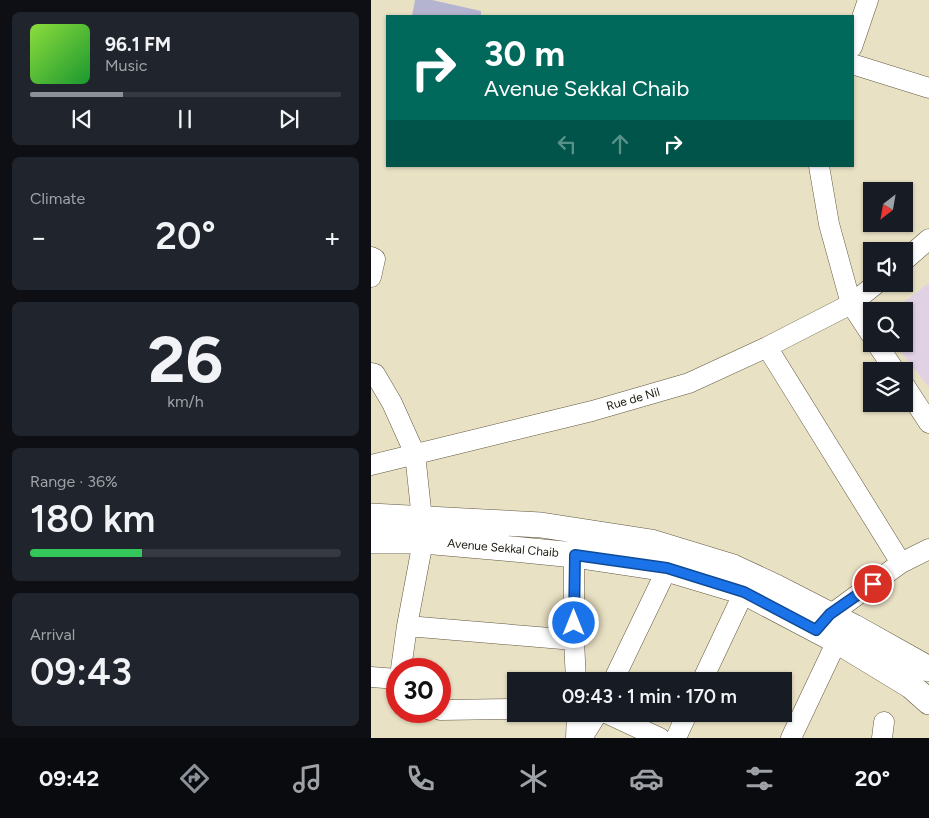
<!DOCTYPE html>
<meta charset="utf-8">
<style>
body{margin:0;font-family:Figtree,sans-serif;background:#20242c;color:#f1f3f6;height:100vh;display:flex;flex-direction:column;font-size:19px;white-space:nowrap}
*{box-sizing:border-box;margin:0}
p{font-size:16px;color:#9ea1a6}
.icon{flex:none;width:28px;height:28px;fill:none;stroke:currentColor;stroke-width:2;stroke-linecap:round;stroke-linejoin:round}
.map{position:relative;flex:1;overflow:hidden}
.drawer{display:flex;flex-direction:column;gap:12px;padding:12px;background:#0d0f14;width:371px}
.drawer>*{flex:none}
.top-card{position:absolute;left:15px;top:15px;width:468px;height:152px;border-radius:0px;box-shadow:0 1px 4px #0004;background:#00695c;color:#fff;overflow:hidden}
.needle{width:32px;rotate:211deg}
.buttons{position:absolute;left:492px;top:182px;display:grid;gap:10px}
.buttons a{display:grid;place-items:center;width:50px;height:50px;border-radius:0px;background:#171b24;box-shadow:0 1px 4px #0004;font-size:25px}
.speed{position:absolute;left:15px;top:658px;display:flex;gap:10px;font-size:25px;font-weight:700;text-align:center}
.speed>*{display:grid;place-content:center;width:65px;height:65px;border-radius:50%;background:#171b24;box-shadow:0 1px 4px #0004;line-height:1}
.speed .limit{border:8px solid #d22;background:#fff;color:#111}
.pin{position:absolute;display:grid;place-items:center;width:42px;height:42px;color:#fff;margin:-21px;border:2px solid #fff;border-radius:50%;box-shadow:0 1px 5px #0007}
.me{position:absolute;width:55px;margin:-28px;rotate:0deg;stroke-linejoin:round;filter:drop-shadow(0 0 4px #0008)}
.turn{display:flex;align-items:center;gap:18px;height:105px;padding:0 15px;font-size:22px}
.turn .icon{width:65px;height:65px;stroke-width:2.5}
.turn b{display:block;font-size:35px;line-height:42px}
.lanes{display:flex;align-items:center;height:48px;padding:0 15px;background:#0003;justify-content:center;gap:25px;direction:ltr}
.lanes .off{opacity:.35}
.big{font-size:38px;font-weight:600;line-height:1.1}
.drawer .card{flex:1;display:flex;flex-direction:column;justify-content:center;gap:8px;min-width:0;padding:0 18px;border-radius:8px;background:#20242c}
.drawer .dial{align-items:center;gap:0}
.dial b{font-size:65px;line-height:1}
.song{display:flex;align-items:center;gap:15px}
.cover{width:60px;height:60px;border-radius:8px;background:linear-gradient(135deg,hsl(90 70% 55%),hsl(130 70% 35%))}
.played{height:5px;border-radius:2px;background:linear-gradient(90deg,#8c9099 30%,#363941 30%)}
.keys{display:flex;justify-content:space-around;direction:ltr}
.heat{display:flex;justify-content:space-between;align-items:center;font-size:28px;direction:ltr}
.charge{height:8px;border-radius:4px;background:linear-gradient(90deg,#34c759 36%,#363941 0)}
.trip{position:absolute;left:136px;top:672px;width:285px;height:50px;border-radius:0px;background:#171b24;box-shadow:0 1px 4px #0004;font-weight:600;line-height:50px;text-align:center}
.tab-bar{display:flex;height:80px;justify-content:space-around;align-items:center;background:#090b0e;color:#9ea1a6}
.tab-bar .icon{width:35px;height:35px}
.tab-bar .active{color:#8c9099}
.tab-bar b{font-size:22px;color:#f1f3f6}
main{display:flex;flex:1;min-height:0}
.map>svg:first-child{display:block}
.education{fill:#e0d1e4}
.building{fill:#b5b4d0}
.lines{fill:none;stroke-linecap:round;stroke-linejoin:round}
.minor-casing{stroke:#605940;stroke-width:21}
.major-casing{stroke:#605940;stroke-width:26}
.minor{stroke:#fff;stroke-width:20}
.major{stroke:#fff;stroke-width:25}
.route-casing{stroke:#114b97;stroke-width:12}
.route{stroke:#1a73e8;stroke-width:9}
.labels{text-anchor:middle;stroke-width:4;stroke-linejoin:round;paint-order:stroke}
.street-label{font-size:12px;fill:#1c190e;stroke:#fff}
</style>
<main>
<section class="drawer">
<div class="card">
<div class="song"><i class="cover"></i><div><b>96.1 FM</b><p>Music</p></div></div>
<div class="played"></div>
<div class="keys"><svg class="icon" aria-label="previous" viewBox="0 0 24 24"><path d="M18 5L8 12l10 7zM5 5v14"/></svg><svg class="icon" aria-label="pause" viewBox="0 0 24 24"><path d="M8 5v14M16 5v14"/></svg><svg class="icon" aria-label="next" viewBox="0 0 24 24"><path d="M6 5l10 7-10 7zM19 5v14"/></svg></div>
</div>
<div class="card"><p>Climate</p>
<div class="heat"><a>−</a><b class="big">20°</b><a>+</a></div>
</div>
<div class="card dial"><b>26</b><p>km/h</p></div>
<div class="card"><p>Range · 36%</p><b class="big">180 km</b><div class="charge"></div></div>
<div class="card"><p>Arrival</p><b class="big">09:43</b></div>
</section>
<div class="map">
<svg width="558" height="738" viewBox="0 0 558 738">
<rect width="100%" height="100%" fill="#e9e1c4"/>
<path class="education" d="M558,283V387L524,344H534V311H521Z"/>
<path class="building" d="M44,0H61L110,11V16H41Z"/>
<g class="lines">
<defs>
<path id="minor" d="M481,47L497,0
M481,64L558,88
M448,166L458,224L480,304L501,336
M0,257L4,259L0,277
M534,260L558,239
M506,344L524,371
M396,347L530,563
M0,373L4,374L21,403L44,454L51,519L52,541L36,626L30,669
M534,386L558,423
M0,465L221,411L318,383L396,347L480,304L505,284
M203,555V640L205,681
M450,625L459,615L530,563L558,549
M36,626L203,640
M0,677L26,679
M242,681L296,569
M331,681L373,592
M69,710L145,709
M237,714L289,738
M205,738L206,714
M211,738L226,714
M305,738L316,714
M420,738L466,641
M511,738L513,722"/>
<path id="major" d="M0,516L170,525L280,542L362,567L405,587L483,627L558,669
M0,541H52L132,548L203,555L296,569L373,592L466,641L540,686L558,702"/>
</defs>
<use href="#minor" class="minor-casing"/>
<use href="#major" class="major-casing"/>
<use href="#minor" class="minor"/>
<use href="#major" class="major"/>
</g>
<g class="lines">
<defs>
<path id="route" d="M203,623L204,555L296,568L373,592L445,630L459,614L502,584"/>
</defs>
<use href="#route" class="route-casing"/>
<use href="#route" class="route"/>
</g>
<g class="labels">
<g class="street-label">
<text transform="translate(262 399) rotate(-16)" y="4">Rue de Nil</text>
<text transform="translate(132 548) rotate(5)" y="4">Avenue Sekkal Chaib</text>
</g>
</g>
</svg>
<div class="buttons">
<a><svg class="needle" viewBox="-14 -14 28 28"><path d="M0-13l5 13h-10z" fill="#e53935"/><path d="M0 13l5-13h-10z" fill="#9ea1a6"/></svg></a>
<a><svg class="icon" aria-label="sound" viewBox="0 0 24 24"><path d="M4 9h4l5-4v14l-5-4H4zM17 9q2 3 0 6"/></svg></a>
<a><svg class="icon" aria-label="search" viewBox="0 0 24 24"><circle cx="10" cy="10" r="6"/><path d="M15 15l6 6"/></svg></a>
<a><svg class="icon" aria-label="layers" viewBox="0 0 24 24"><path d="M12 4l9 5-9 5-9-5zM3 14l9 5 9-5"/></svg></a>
</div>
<div class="speed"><div class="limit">30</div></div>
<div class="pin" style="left:502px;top:584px;background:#d93025"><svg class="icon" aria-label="arrive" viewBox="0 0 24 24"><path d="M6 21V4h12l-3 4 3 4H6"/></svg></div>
<svg class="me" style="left:203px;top:623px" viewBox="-20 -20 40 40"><circle r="17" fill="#1a73e8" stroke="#fff" stroke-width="3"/><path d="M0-11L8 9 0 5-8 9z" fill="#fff"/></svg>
<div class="trip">09:43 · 1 min · 170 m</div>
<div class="top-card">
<div class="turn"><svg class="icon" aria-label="right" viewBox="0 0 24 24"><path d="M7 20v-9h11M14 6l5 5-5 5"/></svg><div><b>30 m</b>Avenue Sekkal Chaib</div></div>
<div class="lanes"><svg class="icon off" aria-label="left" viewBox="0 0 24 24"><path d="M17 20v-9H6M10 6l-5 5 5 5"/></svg><svg class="icon off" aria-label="ahead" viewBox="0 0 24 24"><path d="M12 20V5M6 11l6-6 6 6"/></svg><svg class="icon" aria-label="right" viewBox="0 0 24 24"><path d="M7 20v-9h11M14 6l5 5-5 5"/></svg></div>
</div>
</div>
</main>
<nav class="tab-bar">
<b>09:42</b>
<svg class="icon active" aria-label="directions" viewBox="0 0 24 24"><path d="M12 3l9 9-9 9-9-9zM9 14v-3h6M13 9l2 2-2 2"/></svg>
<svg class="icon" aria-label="music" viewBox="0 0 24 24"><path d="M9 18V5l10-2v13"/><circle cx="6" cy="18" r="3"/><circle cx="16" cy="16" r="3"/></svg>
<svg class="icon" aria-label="phone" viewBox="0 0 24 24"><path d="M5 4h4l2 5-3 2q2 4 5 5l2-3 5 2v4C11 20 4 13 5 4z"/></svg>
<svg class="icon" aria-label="climate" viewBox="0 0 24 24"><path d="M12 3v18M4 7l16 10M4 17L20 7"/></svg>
<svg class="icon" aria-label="car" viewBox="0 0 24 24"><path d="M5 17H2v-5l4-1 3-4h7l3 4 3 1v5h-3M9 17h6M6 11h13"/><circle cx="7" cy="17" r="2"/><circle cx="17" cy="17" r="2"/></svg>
<svg class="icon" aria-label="filters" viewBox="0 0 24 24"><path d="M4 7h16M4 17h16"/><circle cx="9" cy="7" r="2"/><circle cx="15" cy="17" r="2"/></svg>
<b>20°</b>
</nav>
